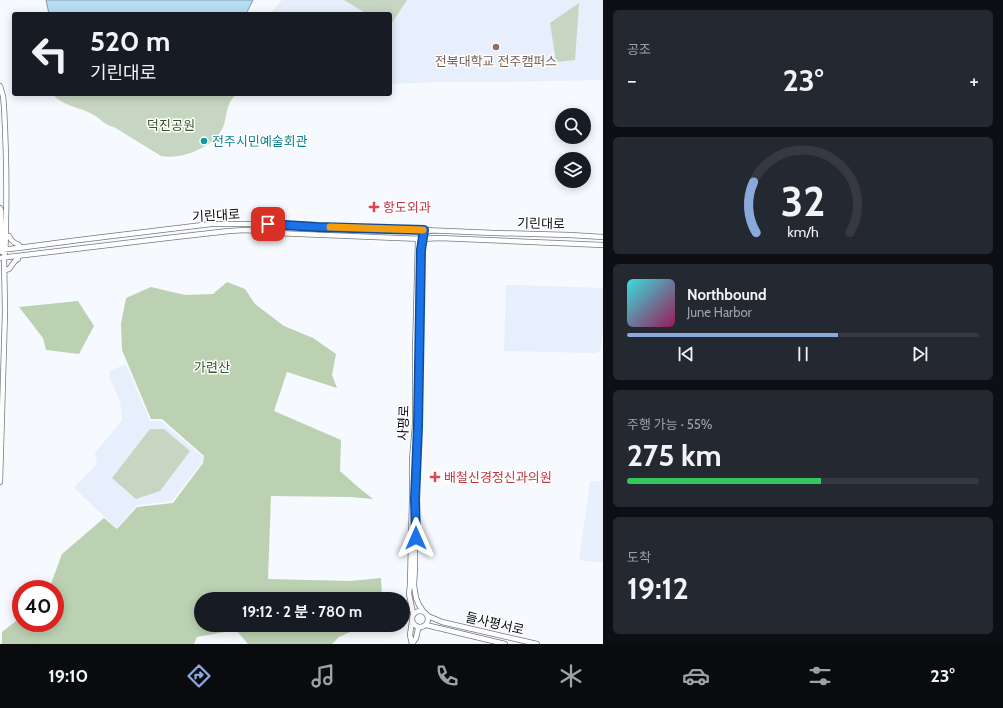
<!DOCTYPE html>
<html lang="ko">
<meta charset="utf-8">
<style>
body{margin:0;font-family:Cabin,"Noto Sans KR",sans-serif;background:#242831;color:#f1f3f6;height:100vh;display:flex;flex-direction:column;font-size:15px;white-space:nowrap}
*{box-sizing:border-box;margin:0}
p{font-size:13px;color:#9ea1a6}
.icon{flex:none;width:22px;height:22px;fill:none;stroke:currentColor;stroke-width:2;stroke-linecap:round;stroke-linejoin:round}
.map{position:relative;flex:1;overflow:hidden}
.sheet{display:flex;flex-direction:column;gap:10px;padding:10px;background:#0d0f14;width:400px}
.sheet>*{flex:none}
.top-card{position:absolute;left:12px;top:12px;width:380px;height:84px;border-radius:4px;box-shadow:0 2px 10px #0003;background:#171b24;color:#f1f3f6;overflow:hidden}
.tools{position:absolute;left:555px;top:108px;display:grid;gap:8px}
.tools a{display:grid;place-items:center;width:36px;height:36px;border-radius:50%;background:#171b24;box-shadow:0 2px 10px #0003;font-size:20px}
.speed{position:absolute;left:12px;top:580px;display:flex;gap:8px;font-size:20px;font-weight:700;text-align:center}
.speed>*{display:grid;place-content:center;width:52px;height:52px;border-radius:50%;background:#171b24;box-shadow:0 2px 10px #0003;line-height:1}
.speed .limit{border:6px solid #d22;background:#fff;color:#111}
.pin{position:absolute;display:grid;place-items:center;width:34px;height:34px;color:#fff;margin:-17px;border-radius:8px;box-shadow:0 2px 6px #0006}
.me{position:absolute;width:44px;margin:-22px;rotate:0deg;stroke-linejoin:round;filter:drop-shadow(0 0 3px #0008)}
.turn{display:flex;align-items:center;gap:14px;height:84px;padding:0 12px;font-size:18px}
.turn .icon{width:52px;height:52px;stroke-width:2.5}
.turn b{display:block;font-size:28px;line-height:34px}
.big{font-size:30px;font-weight:700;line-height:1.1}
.sheet .widget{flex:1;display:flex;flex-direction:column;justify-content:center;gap:6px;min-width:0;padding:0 14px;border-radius:6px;background:#242831}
.sheet .dial{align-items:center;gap:0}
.dial svg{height:104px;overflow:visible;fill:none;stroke:#363941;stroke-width:7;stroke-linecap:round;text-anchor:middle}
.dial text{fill:#f1f3f6;stroke:none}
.song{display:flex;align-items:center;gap:12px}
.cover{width:48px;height:48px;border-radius:6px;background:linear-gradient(135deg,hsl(180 70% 55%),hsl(330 70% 35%))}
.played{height:4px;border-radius:2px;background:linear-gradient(90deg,#8aa9db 60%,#363941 60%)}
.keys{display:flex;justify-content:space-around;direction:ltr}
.heat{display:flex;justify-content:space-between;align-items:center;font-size:22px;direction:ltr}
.charge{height:6px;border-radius:3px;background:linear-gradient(90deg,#34c759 55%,#363941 0)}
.trip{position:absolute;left:194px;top:592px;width:216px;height:40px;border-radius:20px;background:#171b24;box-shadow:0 2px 10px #0003;font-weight:700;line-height:40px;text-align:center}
.tabs{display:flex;height:64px;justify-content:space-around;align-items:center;background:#090b0e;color:#9ea1a6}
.tabs .icon{width:28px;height:28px}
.tabs .active{color:#8aa9db}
.tabs b{font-size:18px;color:#f1f3f6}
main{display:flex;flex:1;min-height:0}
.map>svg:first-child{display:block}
.built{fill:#e6effb}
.green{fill:#c7d6c2}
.forest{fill:#bbd1b2}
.water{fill:#b7ddf2;stroke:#839ead}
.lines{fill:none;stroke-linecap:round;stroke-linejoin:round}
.tertiary-casing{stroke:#75787d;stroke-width:6}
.tertiary{stroke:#fff;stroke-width:4.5}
.route-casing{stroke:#114b97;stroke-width:10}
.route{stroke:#1a73e8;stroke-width:7}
.slow{stroke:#f59e0b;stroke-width:7}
.education-dot{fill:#8d6e63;stroke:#fff;stroke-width:1.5}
.culture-dot{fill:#0f9aa8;stroke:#fff;stroke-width:1.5}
.health-dot{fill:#e0444e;stroke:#fff;stroke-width:1.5}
.labels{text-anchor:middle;stroke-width:3;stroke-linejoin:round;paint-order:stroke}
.education-label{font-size:13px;fill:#785e54;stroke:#fff}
.park-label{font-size:13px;fill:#38572a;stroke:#fff}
.culture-label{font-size:13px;fill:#0d838f;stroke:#fff;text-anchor:start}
.health-label{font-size:13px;fill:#be3a42;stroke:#fff;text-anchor:start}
.street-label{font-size:13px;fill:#0a0b0d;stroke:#fff}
</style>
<main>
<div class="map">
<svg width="603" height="644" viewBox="0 0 603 644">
<rect width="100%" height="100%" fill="#f6f9fe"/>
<path class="built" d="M282,0H603V80L493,82H435L395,84L390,82V14H270Z
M506,285H514L603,288V331L600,351L596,353L504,351Z
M126,364L150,421H161L203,457L202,462L172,501L137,505L117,528L74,488L97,464L95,453L122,420L120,401L109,377L110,371Z
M603,480V563L579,560L590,482Z"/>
<path class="green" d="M344,0H407L390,26V14H367Z
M579,3L575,60L556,62L550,23Z
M52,94H237C227,101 227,113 224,125C216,147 182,160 161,156L114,127C103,125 102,119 92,114C79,107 63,106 52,94Z
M150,429H164L190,451L160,491L136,499L112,478Z"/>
<path class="forest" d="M227,282L245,289L255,304L284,326L313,338L336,354L332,375L337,388L287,372L274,411L341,440L340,471L358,487L373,499L351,497L271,496L268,579L350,581L381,578L382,599H201V625H366L339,637L332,644H248L236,630L197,637L194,644H2V632L21,617V623H55V589H49L62,554L104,518L117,529L137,507L173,503L203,463L204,456L162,419H151L122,350L121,324L126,298L151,287L185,295L213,294Z
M78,301L94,326L79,354L46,350L43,338L19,307Z"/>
<path class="water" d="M46,0H253L246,14H49Z"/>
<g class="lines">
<defs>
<path id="tertiary" d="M0,86L3,96L4,107C6,145 7,183 6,221C5,233 7,245 4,257L5,312L0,482
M0,208L1,210L2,252
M5,237L9,236C11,241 14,243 19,245L20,248
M0,250L18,248L79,240L211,224H276L317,227L424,230L494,233L570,235L603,237
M0,258L167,238L229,231L246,230L275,233L422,239L439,238L603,245
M5,270L9,269L15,261L18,259V256
M415,499L418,425L421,250L422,237
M415,506V567L414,585L416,598L419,605L423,611
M412 619a8 8 0 1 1 16 0a8 8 0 1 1-16 0Z
M413,613L409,594L410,585L412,499V460L415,425V353L418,239L430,230
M428,616L442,622L537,644
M426,625L505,644
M412,644L410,635L412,621
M412,644L416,638L418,629L421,627"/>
</defs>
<use href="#tertiary" class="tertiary-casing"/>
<use href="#tertiary" class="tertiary"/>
</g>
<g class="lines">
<defs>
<path id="route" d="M268,224L317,227L424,230L421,250L418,426L415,499L416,538"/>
</defs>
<use href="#route" class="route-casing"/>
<use href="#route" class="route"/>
<path class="slow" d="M330,227L423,230"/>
</g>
<circle class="education-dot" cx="496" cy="47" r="4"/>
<circle class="culture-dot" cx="204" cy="141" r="4"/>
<g class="health-dot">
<path d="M372 201h4v4h4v4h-4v4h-4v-4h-4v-4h4z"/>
<path d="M433 471h4v4h4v4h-4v4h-4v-4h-4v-4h4z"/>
</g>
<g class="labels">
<g class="education-label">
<text x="496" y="66">전북대학교 전주캠퍼스</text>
</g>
<g class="park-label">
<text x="171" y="130">덕진공원</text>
<text x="212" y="372">가련산</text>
</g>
<g class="culture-label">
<text x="212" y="146">전주시민예술회관</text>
</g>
<g class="health-label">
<text x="383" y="212">항도외과</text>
<text x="444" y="482">배철신경정신과의원</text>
</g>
<g class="street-label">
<text transform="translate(216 215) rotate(-3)" y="5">기린대로</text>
<text transform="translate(541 223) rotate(1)" y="5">기린대로</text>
<text transform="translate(403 423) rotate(-88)" y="5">사평로</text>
<text transform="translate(495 623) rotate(13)" y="5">들사평서로</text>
</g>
</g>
</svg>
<div class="tools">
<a><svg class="icon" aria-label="search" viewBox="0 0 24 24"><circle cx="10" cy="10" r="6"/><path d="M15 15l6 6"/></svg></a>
<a><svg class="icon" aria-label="layers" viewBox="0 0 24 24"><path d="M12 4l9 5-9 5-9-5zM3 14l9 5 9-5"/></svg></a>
</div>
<div class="speed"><div class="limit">40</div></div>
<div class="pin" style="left:268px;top:224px;background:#d93025"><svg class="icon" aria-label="arrive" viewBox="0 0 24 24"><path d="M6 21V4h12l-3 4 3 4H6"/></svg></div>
<svg class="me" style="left:416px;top:538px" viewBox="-20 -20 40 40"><path d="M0-17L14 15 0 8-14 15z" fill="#1a73e8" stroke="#fff" stroke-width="4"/></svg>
<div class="trip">19:12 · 2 분 · 780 m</div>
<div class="top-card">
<div class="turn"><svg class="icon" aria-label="left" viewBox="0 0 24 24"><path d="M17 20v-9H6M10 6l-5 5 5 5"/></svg><div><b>520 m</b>기린대로</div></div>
</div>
</div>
<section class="sheet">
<div class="widget"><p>공조</p>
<div class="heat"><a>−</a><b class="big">23°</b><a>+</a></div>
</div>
<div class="widget dial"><svg viewBox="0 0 100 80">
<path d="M14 69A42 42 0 1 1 86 69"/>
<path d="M14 69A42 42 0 0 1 12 30" stroke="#8aa9db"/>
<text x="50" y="56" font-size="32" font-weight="700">32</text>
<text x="50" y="72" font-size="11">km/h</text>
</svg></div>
<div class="widget">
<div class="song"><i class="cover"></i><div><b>Northbound</b><p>June Harbor</p></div></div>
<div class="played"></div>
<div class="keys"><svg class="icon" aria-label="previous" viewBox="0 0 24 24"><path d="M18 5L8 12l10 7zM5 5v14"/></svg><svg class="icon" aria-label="pause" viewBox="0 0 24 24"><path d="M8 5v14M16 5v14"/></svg><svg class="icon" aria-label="next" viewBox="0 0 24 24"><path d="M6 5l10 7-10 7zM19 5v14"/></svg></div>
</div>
<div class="widget"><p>주행 가능 · 55%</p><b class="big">275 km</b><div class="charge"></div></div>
<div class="widget"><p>도착</p><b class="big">19:12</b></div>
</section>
</main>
<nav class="tabs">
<b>19:10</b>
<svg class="icon active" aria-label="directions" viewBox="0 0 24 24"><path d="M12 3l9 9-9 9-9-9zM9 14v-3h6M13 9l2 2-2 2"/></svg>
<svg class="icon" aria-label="music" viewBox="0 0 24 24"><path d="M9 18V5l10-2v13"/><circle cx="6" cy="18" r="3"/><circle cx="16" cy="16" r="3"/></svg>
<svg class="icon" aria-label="phone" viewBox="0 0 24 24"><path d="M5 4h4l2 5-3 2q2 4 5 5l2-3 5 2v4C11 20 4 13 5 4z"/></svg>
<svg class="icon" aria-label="climate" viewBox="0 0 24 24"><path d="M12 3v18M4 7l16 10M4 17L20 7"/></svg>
<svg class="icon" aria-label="car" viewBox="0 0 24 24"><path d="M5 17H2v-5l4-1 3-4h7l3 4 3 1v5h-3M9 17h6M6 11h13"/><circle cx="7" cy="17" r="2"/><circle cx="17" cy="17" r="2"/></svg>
<svg class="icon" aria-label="filters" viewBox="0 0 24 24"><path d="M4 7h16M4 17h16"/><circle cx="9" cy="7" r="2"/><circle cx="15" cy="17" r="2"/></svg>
<b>23°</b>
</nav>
